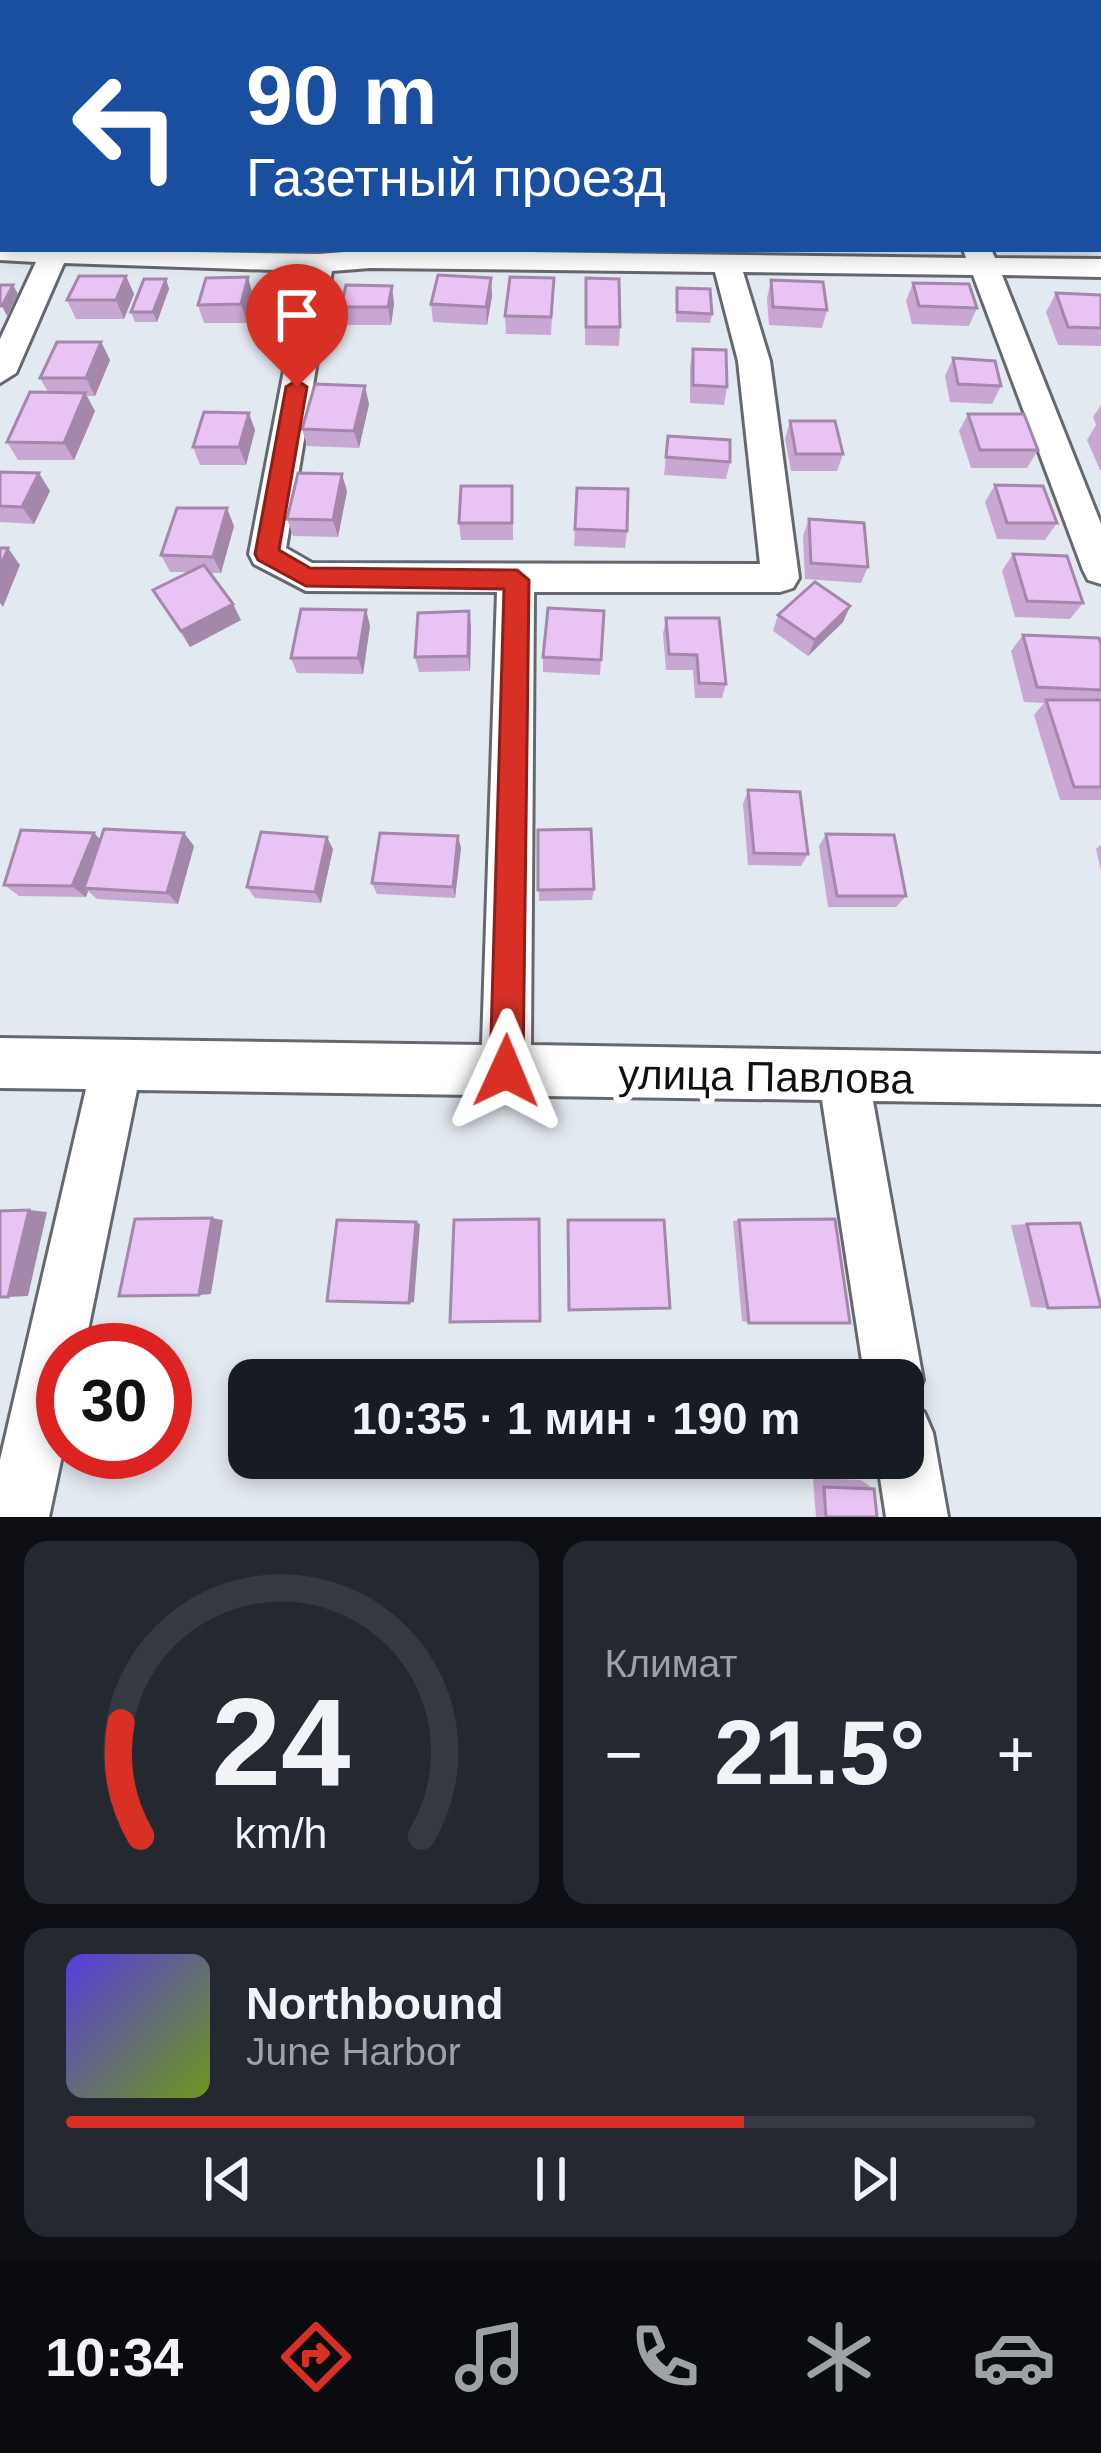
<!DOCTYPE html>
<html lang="ru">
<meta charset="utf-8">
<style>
body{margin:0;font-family:Helvetica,sans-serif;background:#242831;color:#f1f3f6;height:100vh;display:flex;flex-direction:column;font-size:45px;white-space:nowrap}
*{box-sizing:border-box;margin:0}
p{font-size:39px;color:#9ea1a6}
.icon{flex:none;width:66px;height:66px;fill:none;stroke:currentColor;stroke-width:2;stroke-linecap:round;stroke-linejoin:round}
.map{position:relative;height:1517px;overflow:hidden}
.side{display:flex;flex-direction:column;gap:24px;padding:24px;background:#0d0f14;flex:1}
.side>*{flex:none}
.guide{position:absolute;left:0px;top:0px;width:1101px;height:252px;box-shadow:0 6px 18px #0003;background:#1a4fa0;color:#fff;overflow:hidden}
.speed{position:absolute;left:36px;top:1323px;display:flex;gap:24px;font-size:60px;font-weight:700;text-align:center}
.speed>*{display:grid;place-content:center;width:156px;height:156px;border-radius:50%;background:#171b24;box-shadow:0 6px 18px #0003;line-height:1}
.speed .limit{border:18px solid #d22;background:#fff;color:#111}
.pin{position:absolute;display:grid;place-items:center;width:102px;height:102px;color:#fff;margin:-123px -51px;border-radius:50% 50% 50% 0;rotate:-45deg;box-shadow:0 0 12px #0007}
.pin .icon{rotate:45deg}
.me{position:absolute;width:132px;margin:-66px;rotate:1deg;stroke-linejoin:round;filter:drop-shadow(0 0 9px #0008)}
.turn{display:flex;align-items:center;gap:42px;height:252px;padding:0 48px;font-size:54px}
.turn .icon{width:156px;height:156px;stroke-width:2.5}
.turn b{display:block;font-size:84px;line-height:102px}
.big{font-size:90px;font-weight:700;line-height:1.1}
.side .tile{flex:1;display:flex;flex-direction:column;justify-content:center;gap:18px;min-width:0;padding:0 42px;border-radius:24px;background:#242831}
.side .dial{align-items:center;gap:0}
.dial svg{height:312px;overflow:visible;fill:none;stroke:#363941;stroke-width:7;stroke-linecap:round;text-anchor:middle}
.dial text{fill:#f1f3f6;stroke:none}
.song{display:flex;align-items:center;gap:36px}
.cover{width:144px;height:144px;border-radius:18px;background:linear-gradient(135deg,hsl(250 70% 55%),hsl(80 70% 35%))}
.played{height:12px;border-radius:6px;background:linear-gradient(90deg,#d93025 70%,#363941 70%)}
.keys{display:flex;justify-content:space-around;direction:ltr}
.heat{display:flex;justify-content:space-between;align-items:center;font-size:66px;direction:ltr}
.side .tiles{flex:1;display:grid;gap:24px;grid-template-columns:1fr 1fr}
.tile:last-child{grid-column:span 2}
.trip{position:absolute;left:228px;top:1359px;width:696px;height:120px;border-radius:24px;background:#171b24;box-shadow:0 6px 18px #0003;font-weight:700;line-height:120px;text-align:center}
.menu{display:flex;height:192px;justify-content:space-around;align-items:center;background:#090b0e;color:#9ea1a6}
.menu .icon{width:84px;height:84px}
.menu .on{color:#d93025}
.menu b{font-size:54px;color:#f1f3f6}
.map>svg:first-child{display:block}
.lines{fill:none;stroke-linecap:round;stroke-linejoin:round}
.minor-casing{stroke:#65696f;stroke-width:6}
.minor{fill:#fff;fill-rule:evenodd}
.wall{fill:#c8a8d2}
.shaded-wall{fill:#a388ab}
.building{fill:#e9c3f4;stroke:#a388ab;stroke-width:3}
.route{fill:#d93025;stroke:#8d1f18;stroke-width:3}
.labels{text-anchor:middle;stroke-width:12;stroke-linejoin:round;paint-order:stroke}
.near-street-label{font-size:42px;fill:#0e1012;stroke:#fff}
</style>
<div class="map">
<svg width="1101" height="1517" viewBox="0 0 1101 1517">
<rect width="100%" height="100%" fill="#e3e9f0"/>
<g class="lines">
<defs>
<path id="minor" d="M0,0L12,3H3L0,17Z
M165,0H187L163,3Z
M409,0H431L408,3Z
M634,0H656V3H634Z
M871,0H893L894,3H872Z
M0,244L3,249L319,254L370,250L966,258L963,249H991L995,258L1101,259V277L1002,275L1101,524V584L1088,580L1083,570L973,275L743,272L770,361L799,578L793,588L780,592H534L531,1045L1101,1054V1104L873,1101L923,1380L915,1401L907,1404L924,1412L933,1433L948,1517H886L877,1458H903V1380H865L822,1100L137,1090L84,1350H63V1451L49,1517H0V1460L86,1089L0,1088V1038L482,1045L497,592L306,591L254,564L249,554L303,271L64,263L16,373L0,383V339L36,262L0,260ZM370,268L715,272L738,361L760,564L312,563L286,548L332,271Z"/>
</defs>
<use href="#minor" class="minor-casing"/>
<use href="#minor" class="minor"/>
</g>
<path class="wall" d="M28,0L122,3H28Z
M1043,0H1101V30H1098V3H1042Z
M0,171L3,172V227H0Z
M126,276L134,294L124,319H76L67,300Z
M491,278L492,296L487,325L433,322L431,304Z
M554,278L551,335L506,334L505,316Z
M586,278L620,327L619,346L585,345Z
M166,279L169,289L157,322H135L131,312Z
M771,280L827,310L822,328L769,325L767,298Z
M913,283L977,308L969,326L912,324L906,301Z
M677,288L712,314L710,323L676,322Z
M1056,293L1101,295V346L1058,345L1046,312Z
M289,295L285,316L258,317L255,308Z
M253,296L247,323H204L198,305Z
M394,304L391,325H345L341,307Z
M101,342L110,360L95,396H87L95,411L74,460H18L7,442L48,392L40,378Z
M693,349L727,387L724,405L690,403V367Z
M953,358L1001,386L992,404L950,402L945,376Z
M369,404L359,448L307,446L302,429Z
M1101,405V470H1100L1087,440L1096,425L1093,417Z
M968,414L1038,450L1027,468H971L959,431Z
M790,421L843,454L837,471H791L785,439Z
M255,430L246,465H200L193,447Z
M668,436L730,462L726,479L664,475Z
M0,472L50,491L34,524L0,522Z
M995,485L1057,523L1045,540L997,539L985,502Z
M577,488L627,531L625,548L574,546Z
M347,491L338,537L293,536L287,519Z
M513,503V540H461L459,523Z
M809,519L868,567L861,583L805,579L803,536Z
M234,526L221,573H210L241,620L190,647L153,590L188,572H170L161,555Z
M1013,554L1083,603L1070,619L1015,617L1002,571Z
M850,606L843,622L808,656L773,631L778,615Z
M366,610L370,626L363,674L297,673L291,658Z
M469,611L471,627L470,671L419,672L415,657Z
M604,611L600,675L543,672V657Z
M666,618L726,684L722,698H695L693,670H666L663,634Z
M1023,635L1101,644V800H1060L1034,715L1044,703L1024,702L1011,651Z
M748,790L808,854L801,866L748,865L743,804Z
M538,830L594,889L592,900L539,901Z
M184,833L194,846L178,904L97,899L88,891L86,897L19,896L4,885L100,839Z
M826,834L906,896L896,907H828L819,846Z
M458,836L461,848L455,898L377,894L372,883Z
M1101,845V871L1096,849Z
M333,849L321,903L255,898L247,887Z
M739,1220L749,1323L742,1321L733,1221Z
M1027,1224L1048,1308L1031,1307L1011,1225Z
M813,1478L861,1480L874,1489L877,1517H816Z"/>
<path class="shaded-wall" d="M126,276L134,294L124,319L116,300Z
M248,277L253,296L247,323L241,304Z
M491,278L492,296L487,325L486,307Z
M166,279L169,289L157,322L153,312Z
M13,285L18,294L7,316L2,306Z
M286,286L289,295L285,316L282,307Z
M392,286L394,304L391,325L388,307Z
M101,342L110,360L95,396L86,378Z
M365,386L369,404L359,448L354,431Z
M85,393L95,411L74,460L64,443Z
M249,413L255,430L246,465L239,447Z
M39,473L50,491L34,524L22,507Z
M342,474L347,491L338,537L333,520Z
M227,508L234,526L221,573L213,557Z
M8,548L20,565L3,607L0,603V567Z
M233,604L241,620L190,647L181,631Z
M850,606L843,622L808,656L815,640Z
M366,610L370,626L363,674L358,658Z
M469,611L471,627L470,671L468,656Z
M94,833L106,845L84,888L88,891L86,897L72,886Z
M184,833L194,846L178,904L167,893Z
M458,836L461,848L455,898L453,887Z
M327,837L333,849L321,903L315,892Z
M29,1210L47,1212L28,1296L8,1297Z
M212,1218L223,1220L211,1294L199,1295Z
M416,1222L420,1224L414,1302L409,1303Z"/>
<path class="building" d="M27,0H113L111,3Z
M250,0H274L273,3H249Z
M305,0H341L340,3H304Z
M360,0H404L403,3H359Z
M538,0H572V3H538Z
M597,0H634V3H597Z
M678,0H714L715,3H679Z
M758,0H796L797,3H759Z
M833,0H864V3H834Z
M987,0H1014L1015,3H988Z
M1049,0H1101V12H1098V3H1051Z
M0,171L3,172V201H0Z
M438,275L491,278L486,307L431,304Z
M79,276H126L116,300H67Z
M248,277L241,304L198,305L206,278Z
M510,277L554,278L551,317L505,316Z
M586,278L619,279L620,327H586Z
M144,279H166L153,312H131Z
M771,280L823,282L827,310L773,307Z
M913,283L969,284L977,308L919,306Z
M0,285H13L2,306H0Z
M346,285L392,286L388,307H341Z
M260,286H286L282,307L255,308Z
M677,288L710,289L712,314L677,312Z
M1056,293L1101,295V328L1068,327Z
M57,342H101L86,378H40Z
M693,349L726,350L727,387L693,385Z
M953,358L995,361L1001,386L958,384Z
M315,384L365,386L354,431L302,429Z
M30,392L85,393L64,443L7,442Z
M204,412L249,413L239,447H193Z
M968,414H1024L1038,450H980Z
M790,421H835L843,454H796Z
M668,436L730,440V462L666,457Z
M0,472L39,473L22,507L0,506Z
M298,473L342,474L333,520L287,519Z
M995,485L1043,486L1057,523H1007Z
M461,486H512V523H459Z
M577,488L628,489L627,531L575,529Z
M177,508H227L213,557L161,555Z
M809,519L864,523L868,567L811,563Z
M0,548H8L0,567Z
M1013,554L1067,556L1083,603L1027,601Z
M204,565L233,604L181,631L153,590Z
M815,582L850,606L815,640L778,615Z
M548,608L604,611L601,660L543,657Z
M301,609L366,610L358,658H291Z
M469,611L468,656L415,657L418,613Z
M666,618H719L726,684L699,683L697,655L669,654Z
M1023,635L1099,638L1101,644V690L1037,687Z
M1046,700H1101V787H1074Z
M748,790L800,792L808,854L754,853Z
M104,829L184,833L167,893L84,888Z
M591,829L594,889L538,890V830Z
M21,830L94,833L72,886L4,885Z
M261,832L327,837L315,892L247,887Z
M380,833L458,836L453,887L372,883Z
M826,834L894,835L906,896H837Z
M29,1210L8,1297H0V1211Z
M212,1218L199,1295L119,1296L135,1219Z
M539,1219L540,1321L450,1322L454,1220Z
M835,1219L850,1323H749L739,1220Z
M337,1220L416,1222L409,1303L327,1301Z
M568,1220H664L670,1308L569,1310Z
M1080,1223L1101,1307L1048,1308L1027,1224Z
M824,1487L874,1489L877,1517H826Z"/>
<path class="route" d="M297,380L307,387L279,550L310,568L517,570L529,580L523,1071L518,1082L506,1087L495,1082L490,1071L504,589L306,586L258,560L255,554L286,387Z"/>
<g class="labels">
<g class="near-street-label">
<text transform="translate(766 1076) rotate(1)" y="15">улица Павлова</text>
</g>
</g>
</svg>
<div class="speed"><div class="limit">30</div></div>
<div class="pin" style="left:297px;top:387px;background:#d93025"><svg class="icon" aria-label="arrive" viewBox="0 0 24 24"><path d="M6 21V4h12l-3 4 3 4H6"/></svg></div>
<svg class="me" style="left:506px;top:1071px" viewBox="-20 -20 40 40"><path d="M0-17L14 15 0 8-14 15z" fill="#d93025" stroke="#fff" stroke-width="4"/></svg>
<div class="trip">10:35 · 1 мин · 190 m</div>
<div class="guide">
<div class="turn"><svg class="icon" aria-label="left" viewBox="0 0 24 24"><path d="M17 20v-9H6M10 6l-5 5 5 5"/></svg><div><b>90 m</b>Газетный проезд</div></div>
</div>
</div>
<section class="side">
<div class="tiles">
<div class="tile dial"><svg viewBox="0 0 100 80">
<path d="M14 69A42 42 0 1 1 86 69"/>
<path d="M14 69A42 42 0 0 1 9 40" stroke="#d93025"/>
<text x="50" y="56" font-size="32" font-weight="700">24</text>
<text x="50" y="72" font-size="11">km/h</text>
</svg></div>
<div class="tile"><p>Климат</p>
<div class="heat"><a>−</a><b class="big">21.5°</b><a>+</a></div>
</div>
<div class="tile">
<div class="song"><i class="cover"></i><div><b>Northbound</b><p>June Harbor</p></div></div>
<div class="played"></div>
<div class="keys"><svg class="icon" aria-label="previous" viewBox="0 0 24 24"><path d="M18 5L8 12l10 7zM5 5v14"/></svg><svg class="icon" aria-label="pause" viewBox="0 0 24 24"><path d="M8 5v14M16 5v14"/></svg><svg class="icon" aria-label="next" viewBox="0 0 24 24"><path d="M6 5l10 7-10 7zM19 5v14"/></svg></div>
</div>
</div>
</section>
<nav class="menu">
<b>10:34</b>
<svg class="icon on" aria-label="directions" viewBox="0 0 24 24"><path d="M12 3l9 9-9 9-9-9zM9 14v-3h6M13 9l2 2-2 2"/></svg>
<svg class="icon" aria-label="music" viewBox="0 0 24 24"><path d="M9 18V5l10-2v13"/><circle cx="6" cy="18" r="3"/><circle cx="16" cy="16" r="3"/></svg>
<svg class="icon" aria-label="phone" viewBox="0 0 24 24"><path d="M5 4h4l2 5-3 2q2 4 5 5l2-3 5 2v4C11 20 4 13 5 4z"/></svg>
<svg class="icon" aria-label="climate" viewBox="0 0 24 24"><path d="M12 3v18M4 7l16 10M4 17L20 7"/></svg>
<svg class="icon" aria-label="car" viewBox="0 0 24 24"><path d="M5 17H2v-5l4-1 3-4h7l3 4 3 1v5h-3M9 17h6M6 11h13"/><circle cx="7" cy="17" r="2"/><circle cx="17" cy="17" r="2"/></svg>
</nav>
